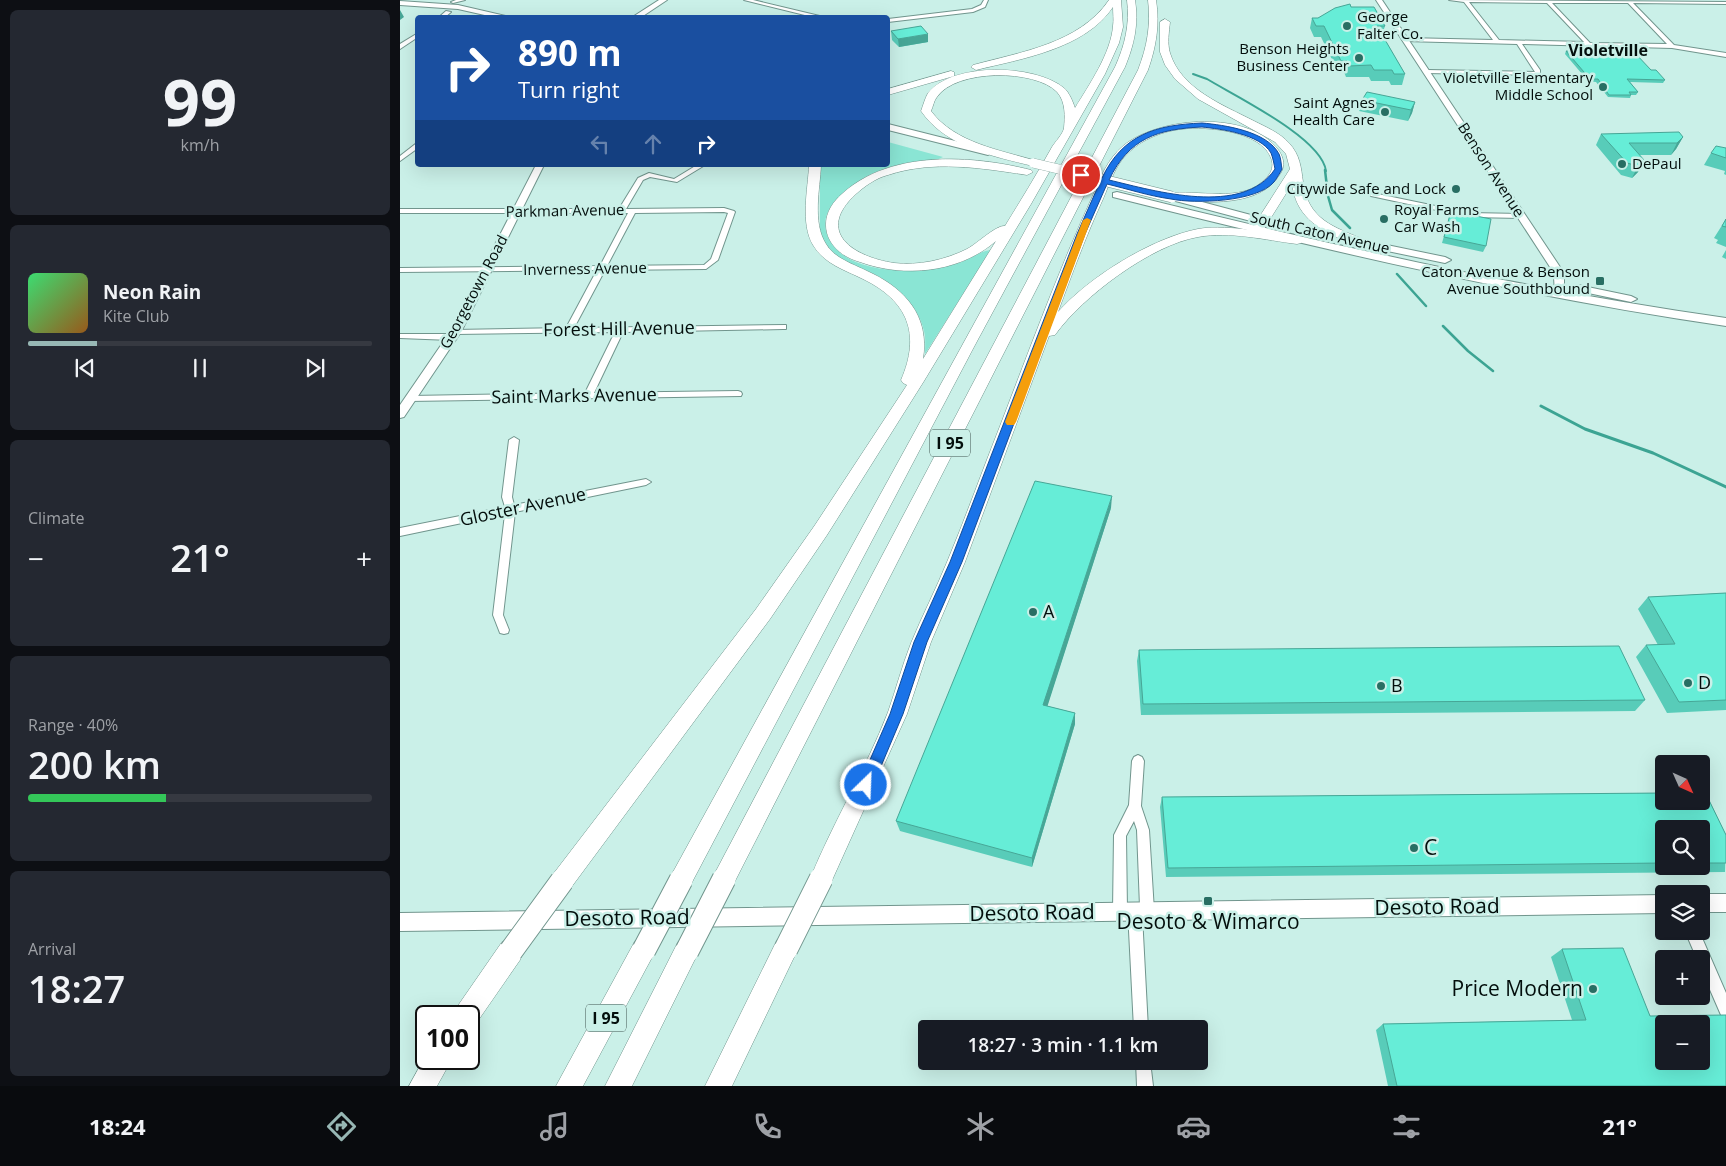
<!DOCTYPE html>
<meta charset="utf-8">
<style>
body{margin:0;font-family:"Open Sans",sans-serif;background:#242831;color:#f1f3f6;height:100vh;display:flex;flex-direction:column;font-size:19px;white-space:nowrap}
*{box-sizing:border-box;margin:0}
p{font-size:16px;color:#9ea1a6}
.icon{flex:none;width:28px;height:28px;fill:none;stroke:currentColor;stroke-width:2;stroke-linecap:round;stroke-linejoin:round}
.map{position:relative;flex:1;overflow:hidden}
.sheet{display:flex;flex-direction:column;gap:10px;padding:10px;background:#0d0f14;width:400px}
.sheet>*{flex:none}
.guide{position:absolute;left:15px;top:15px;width:475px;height:152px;border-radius:5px;box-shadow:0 5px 20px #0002;background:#1a4fa0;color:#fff;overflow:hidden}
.needle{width:32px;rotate:135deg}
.controls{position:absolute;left:1255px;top:755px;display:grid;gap:10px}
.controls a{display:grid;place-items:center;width:55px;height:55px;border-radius:5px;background:#171b24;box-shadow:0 5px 20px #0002;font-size:25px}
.speed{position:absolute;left:15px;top:1005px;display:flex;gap:10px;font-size:25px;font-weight:700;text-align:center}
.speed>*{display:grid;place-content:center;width:65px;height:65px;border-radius:50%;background:#171b24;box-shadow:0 5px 20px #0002;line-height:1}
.speed .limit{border:2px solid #111;border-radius:8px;background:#fff;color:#111}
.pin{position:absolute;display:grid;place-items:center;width:42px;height:42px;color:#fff;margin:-21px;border:2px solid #fff;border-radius:50%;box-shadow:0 1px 5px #0007}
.me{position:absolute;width:55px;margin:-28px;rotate:24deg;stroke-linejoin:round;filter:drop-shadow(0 0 4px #0008)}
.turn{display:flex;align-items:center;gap:18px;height:105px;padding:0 20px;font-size:22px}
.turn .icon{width:65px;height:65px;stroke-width:2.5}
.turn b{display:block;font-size:35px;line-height:42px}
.lanes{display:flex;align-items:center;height:48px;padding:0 20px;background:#0003;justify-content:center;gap:25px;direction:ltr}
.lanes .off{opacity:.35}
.big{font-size:38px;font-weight:600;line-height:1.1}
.sheet .widget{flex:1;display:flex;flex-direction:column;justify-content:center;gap:8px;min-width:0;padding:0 18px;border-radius:8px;background:#242831}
.sheet .dial{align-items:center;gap:0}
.dial b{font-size:65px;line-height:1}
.song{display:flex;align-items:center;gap:15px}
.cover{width:60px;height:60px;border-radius:8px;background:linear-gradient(135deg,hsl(140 70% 55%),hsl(30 70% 35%))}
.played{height:5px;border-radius:2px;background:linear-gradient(90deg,#97b7b4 20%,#363941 20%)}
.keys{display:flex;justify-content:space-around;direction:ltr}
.heat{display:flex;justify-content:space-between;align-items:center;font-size:28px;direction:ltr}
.charge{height:8px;border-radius:4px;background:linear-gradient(90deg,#34c759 40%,#363941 0)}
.trip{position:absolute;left:518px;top:1020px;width:290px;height:50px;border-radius:5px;background:#171b24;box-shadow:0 5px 20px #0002;font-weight:600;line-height:50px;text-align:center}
.dock{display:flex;height:80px;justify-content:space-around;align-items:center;background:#090b0e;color:#9ea1a6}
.dock .icon{width:35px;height:35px}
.dock .current{color:#97b7b4}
.dock b{font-size:22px;color:#f1f3f6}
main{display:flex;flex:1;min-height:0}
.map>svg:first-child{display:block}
.green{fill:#8ae5d4}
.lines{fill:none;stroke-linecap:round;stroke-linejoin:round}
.stream-far2{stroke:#3ca493;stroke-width:2}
.stream-far1{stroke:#3ca493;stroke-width:2.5}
.stream{stroke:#3ca493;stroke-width:3}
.street-casing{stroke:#71958d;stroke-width:2}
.secondary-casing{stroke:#71958d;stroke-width:2}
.primary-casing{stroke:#71958d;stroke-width:2}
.highway-casing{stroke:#71958d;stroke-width:1}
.street{fill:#fff;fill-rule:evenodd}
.secondary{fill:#fff;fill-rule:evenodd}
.primary{fill:#fff;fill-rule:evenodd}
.highway{fill:#fff;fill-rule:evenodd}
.primary-bridge-far1-casing{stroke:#71958d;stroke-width:10;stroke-linecap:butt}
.primary-bridge-casing{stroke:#71958d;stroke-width:12;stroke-linecap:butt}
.highway-bridge-casing{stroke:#71958d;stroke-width:25;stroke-linecap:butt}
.primary-bridge-far1{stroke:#fff;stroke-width:9}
.primary-bridge{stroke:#fff;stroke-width:11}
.highway-bridge{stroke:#fff;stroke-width:23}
.wall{fill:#58ccb9;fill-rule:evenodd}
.shaded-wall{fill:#47a696}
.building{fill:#66edd7;stroke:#47a696;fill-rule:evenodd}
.route{fill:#1a73e8;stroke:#114b97;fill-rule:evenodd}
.slow{fill:#f59e0b}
.poi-dot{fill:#286e63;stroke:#caf0e8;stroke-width:2}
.labels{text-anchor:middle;stroke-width:5;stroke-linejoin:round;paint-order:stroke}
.far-poi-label{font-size:15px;fill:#030e0c;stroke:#caf0e8;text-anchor:end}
.far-street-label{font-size:15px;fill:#030e0c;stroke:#caf0e8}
.far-neighbourhood-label{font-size:16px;font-weight:bold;fill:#030e0c;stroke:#caf0e8}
.shield{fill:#caf0e8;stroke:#3f524e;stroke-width:1}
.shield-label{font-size:16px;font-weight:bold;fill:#030e0c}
.street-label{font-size:18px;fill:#030e0c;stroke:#caf0e8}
.poi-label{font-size:18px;fill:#030e0c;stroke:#caf0e8;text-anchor:start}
.near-poi-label{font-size:21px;fill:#030e0c;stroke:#caf0e8;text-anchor:start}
.near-street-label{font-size:21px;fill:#030e0c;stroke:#caf0e8}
</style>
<main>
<section class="sheet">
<div class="widget dial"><b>99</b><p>km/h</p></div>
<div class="widget">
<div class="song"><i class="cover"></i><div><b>Neon Rain</b><p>Kite Club</p></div></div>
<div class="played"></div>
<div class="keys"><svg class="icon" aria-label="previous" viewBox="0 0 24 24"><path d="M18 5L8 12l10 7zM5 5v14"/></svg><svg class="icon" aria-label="pause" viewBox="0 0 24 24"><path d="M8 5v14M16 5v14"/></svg><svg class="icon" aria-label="next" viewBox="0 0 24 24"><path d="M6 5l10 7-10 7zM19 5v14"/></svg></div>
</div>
<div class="widget"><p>Climate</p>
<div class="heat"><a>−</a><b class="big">21°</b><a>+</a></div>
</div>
<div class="widget"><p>Range · 40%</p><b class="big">200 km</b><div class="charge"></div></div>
<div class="widget"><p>Arrival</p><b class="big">18:27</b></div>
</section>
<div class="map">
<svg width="1326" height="1086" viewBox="0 0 1326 1086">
<rect width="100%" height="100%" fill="#caf0e8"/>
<path class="green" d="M488,142L543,157C535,162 523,160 513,162C493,165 470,172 453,185C439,195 421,212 426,231C439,278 520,274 556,264C568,261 579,251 591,250L525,354C525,347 526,338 524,331C519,307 496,285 474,274C451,264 431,258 420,234V165H488Z"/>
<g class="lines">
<path class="stream-far2" d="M793,74L807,79C835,96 922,138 926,171"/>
<path class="stream-far1" d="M925,170L928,196L932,210L950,228
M997,274L1026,306
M1043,326L1068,351L1093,371"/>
<path class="stream" d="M1141,406L1185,429L1253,453L1326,487"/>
<defs>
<path id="street" d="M56,0H65L53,3L51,2Z
M344,0H353L428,18H417Z
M584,0H588L585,7L573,12L488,22V19L572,9L581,5Z
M1049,0L1326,2V4L1233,3L1274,45L1326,53V57L1272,48L1122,44L1140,70V75L1025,73V71L1027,70L1135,72L1117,44L1004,41L1003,40L1006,38L1093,40L1064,2ZM1069,2L1147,3L1184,42L1099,40ZM1152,3H1228L1267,44L1190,43Z
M46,11L51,12L44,18H38Z
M18,33V37L0,49V44Z
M18,142V148L0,161V156Z
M297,165H305L277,182L250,177L243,180L226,209L324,208L334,211L335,212L318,260L306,269L205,270L174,328L386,325V329H383L223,332L194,393L338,391L341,392L342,394L341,396L8,401L7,399L11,396L185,393L215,332L55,334L51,332L55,330L166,328L197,270L0,272V268L200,266L228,213H0V209H219L238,178L249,173L274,179ZM324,212L328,213L311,259L304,265L207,266L235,213Z
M973,193L1069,213L1122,214L1125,216L1122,218L1069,217L971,196L970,195Z
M0,334H51L55,337L51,340L0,338Z
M114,437L119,440L112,497L114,505L246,479L251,482L246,485L115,512L103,615L109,630L108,633L104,634L100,633L93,615L105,514L0,536V528L105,507L102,497L109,440Z
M738,755L742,757L744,761L741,806L749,830L754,911L752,916L747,918L742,915L748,1029H734L728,911L730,906L735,904L740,907L737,830L734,821L726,836L727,911L725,916L720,918L715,916L713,911L714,835L729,805L732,761L734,757Z
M1285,931H1299L1326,993V1017L1321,1015L1301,969V959H1297Z
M736,1061H750L753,1086H737Z"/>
<path id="secondary" d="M259,0H267L240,18H231Z
M976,0H982L1160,267L1164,277V296L1160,297L1155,294L1154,277L1150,267Z
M136,165H144L61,332L4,417L0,418V405L50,332Z
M1301,894H1326V912H1301Z
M1264,895V913L0,931V913Z"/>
<path id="primary" d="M0,1L58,5L114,18H98L58,9L0,5Z
M488,124L591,150L593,152L588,155L488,130Z
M717,192C918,242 1121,289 1326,318V326C1120,296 916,248 713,197V193Z
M772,194L866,219L867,221L862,224L768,199V195Z
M948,237L1045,257L1051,260L1045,263L944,242L943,240Z
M1178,285L1231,296L1237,299L1231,302L1174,290L1172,288Z"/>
<path id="highway" d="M709,0H721L723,27L719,43L705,74L631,204L524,381L427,535L370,619L170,889L162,892L154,889L151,881L154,873L356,609L415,525L507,385L503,383L501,380C521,334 508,301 463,279C445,270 424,264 413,245C400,223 408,189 409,165H421C420,189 412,222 426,244C434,258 453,264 467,271C505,288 530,316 523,359L596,241C559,273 504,278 460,262C445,258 431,248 427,233C423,217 431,203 443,193C491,150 572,155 631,170L633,172L627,175C581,168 533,160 488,175C476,178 465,186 456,194C414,232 454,257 494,263C518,266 545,260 567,249C578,243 596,225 605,226C621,200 637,174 652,147C655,142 663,134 664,128C665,117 666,102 657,92C635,69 556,69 537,97C534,100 533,107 531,111C555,143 600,150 637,161L639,163L633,166C592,156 546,147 521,111C523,106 525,98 528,93C553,62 635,64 664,88C669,92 673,102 675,108C689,85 711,53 713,26C714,20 713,13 713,7C685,49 621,59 576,70L571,67L573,65C620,52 679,44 709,0Z
M727,0H735C739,24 734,45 725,67L575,345L289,888L281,891L273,888L270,880L273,872L715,67C725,45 730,24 727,0Z
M748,0H756C760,25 756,47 748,70L332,887L324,890L316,887L313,879L316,871L738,70C747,47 751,25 748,0Z
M765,19L770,22C769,32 767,43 770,53C781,89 823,105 854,121C866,127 880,133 889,143C900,155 901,167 903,182C908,220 934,227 965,240L967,243L965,246C957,248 950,243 943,240C916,228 896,215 892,184L862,232L901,237L903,240L901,243L897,244C865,240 830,231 798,237C751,245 682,297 655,335L649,336L565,562L531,642L507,714L429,887L421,890L413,887L410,879C433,822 466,769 488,712C496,689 502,666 511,643C522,616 536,589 547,562C566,517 582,471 600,426C630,348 659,269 694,193C701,176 708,159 723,146C757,118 841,110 874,145C882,153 887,164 880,174C860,208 806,202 772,201L768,200L766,197L768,194C796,188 843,205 866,178C872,173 874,165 871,158C861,131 807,126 782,129C763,131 742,139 728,153C715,165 710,183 703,199C686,236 672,274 658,312C689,277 752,238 798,229C815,226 834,228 851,230L890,169L886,154L875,142L798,99L775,79L765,65L760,52V22Z
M551,71L554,72V76L488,95V89Z
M386,937L395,940L398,949L332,1086H305L377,940Z
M244,938L253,941L256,950L183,1086H156L235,941Z
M111,939L120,942L123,951L120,960L75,1025L69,1027V1016H54L57,1007L102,942Z
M287,939L296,942L299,951L232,1086H205L278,942Z
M26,1055V1059H52L37,1086H9Z"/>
</defs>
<use href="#street" class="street-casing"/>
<use href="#secondary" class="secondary-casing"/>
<use href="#primary" class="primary-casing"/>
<use href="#highway" class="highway-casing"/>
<use href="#street" class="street"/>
<use href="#secondary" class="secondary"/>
<use href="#primary" class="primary"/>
<use href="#highway" class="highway"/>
<defs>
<path id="primary-bridge-far1" d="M633,163L667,171"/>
<path id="primary-bridge" d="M662,170L772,197"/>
<path id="highway-bridge" d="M386,949L421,879
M244,950L281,880
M111,951L162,881
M287,951L324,879"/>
</defs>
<use href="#primary-bridge-far1" class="primary-bridge-far1-casing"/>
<use href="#primary-bridge" class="primary-bridge-casing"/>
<use href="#highway-bridge" class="highway-bridge-casing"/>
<use href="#primary-bridge-far1" class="primary-bridge-far1"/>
<use href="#primary-bridge" class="primary-bridge"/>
<use href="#highway-bridge" class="highway-bridge"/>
</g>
<path class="wall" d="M951,7L985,26L982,35L1005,74L1002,85H991L989,81H971L969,77H946L944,72H938L921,37H914L910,28L912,18H918Z
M491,31L528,42L499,47L492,40Z
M1166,51L1251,70L1265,80L1263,83L1230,82L1238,92L1236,95H1231L1230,98L1208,97L1196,82L1188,81L1165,54Z
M962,100L1015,102L1012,113L1008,121L959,111Z
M1201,134L1283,137L1276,149L1271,155H1240L1238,172L1232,178L1221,175L1196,145Z
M1326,148V175L1324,174L1325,171L1304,165L1311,153Z
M1051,211L1086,246L1083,252L1042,243Z
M1326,219V247L1316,243L1318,240L1314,238Z
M1326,250V259L1322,257Z
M711,508L647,706L675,713V724L632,867L500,831L496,821Z
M1326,593V710L1267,713L1236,657L1246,645H1258L1238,609L1248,597Z
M739,650L1245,700L1235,711L741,715L737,661Z
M1301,792H1305L1326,835L1325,872L766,877L760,807L762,797L1264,793V801H1301ZM1264,829H1301V866H1264Z
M1162,949L1250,1016L1326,1086H988L976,1030L983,1024L1172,1020L1151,957Z"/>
<path class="shaded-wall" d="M0,10L4,17L0,20Z
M528,34V42L499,47L498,39Z
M1015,102L1012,113L1008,121L1011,110Z
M1283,137L1276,149L1271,155L1277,143Z
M1244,160L1238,172L1232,178L1238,166Z
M712,496L711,508L644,717L643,705Z
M675,713V724L632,867V858Z"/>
<path class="building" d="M950,4L951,7H974L985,26H977L1005,74H994L992,70H974L971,65L949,66L947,61H941L924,26H916L912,18H918L935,8Z
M521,26L528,34L498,39L491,31Z
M1166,51L1235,53L1251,70H1256L1265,80L1227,79L1238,92H1229L1231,95H1209L1198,79H1190Z
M967,92L1015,102L1011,110L962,100Z
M1279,132L1283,137L1277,143H1229L1244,160L1238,166L1227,163L1201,134Z
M1316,146L1326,148V158L1311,153Z
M1051,211L1091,219L1086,246L1044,237Z
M1326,219V227L1322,226Z
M635,481L712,496L643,705L675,713L632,858L496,821Z
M1326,593V700L1279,702L1246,645L1275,644L1248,597Z
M1219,646L1245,700L743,704L739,650Z
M1301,792H1305L1326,835V863H1301V829H1264V863L768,868L762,797L1264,793V801H1301Z
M1223,948L1250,1016L1326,1015V1086H997L983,1024L1186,1020L1162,949ZM1264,1024H1301V1061H1264Z"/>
<path class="route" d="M802,123C824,125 867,131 879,154C881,158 881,164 882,169C880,173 877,178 874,182C857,202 795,204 771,199C749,196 728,189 707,184L685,234L562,562L527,642L503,714L471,790L466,792L461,790L459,785L490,714L514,642L550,562L677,234L700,182L678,175L681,173L702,178C723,134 756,125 802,123ZM802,127C821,129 860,134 871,153C873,158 874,164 875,169C843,217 755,191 709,180C729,138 758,129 802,127Z"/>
<path class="slow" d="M687,218L691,220L616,422L614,425H607L605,422L683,220Z"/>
<g class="poi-dot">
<circle cx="947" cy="26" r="5"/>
<circle cx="959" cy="58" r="5"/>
<circle cx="1203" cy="87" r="5"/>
<circle cx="985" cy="112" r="5"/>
<circle cx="1222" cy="164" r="5"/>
<circle cx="1056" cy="189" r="5"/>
<circle cx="984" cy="219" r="5"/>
<rect x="1195" y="276" width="10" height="10" rx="2.5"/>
<circle cx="633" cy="612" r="5"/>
<circle cx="1288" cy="683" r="5"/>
<circle cx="981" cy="686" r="5"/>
<circle cx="1014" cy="848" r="5"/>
<rect x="803" y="896" width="10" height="10" rx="2.5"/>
<circle cx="1193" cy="989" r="5"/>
</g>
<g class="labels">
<g class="far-poi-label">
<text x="957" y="22" text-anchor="start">George<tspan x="957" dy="17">Falter Co.</tspan></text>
<text x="949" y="54">Benson Heights<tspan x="949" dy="17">Business Center</tspan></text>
<text x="1193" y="83">Violetville Elementary<tspan x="1193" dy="17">Middle School</tspan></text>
<text x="975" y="108">Saint Agnes<tspan x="975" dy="17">Health Care</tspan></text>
<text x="1232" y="169" text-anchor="start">DePaul</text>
<text x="1046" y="194">Citywide Safe and Lock</text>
<text x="994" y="215" text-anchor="start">Royal Farms<tspan x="994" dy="17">Car Wash</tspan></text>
<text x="1190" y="277">Caton Avenue &amp; Benson<tspan x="1190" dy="17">Avenue Southbound</tspan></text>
</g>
<g class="far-street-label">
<text transform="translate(1091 170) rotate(57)" y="5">Benson Avenue</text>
<text transform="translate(165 211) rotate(-1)" y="5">Parkman Avenue</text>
<text transform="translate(920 233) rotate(13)" y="5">South Caton Avenue</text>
<text transform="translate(185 269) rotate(-1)" y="5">Inverness Avenue</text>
<text transform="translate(74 292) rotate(-62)" y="5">Georgetown Road</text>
</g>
<g class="far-neighbourhood-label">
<text x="1208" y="56">Violetville</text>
</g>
<g class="shield">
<rect x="530" y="429.5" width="40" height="27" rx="4"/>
<rect x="186" y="1004.5" width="40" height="27" rx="4"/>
</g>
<g class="shield-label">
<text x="550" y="449">I 95</text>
<text x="206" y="1024">I 95</text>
</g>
<g class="street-label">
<text transform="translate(219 329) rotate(-1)" y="6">Forest Hill Avenue</text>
<text transform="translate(174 396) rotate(-1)" y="6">Saint Marks Avenue</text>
<text transform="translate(123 507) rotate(-12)" y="6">Gloster Avenue</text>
</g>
<g class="poi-label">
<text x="643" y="618">A</text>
<text x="1298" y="689">D</text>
<text x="991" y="692">B</text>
</g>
<g class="near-poi-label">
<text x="1024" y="855">C</text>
<text x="808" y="929" text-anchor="middle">Desoto &amp; Wimarco</text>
<text x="1183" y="996" text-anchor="end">Price Modern</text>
</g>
<g class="near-street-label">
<text transform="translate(1037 907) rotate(-1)" y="7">Desoto Road</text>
<text transform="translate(632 913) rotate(-1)" y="7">Desoto Road</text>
<text transform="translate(227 918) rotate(-1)" y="7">Desoto Road</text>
</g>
</g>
</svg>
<div class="controls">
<a><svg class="needle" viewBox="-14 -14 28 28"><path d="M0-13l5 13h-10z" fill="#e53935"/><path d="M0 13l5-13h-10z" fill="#9ea1a6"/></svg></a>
<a><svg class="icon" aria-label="search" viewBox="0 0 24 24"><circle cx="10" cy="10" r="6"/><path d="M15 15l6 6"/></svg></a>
<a><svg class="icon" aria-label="layers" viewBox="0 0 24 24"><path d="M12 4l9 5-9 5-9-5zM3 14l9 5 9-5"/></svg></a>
<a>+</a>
<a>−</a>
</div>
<div class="speed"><div class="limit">100</div></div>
<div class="pin" style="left:681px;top:175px;background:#d93025"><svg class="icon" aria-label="arrive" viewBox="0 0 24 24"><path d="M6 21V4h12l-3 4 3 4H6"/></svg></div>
<svg class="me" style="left:466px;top:785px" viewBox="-20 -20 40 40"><circle r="17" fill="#1a73e8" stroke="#fff" stroke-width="3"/><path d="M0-11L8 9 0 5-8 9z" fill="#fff"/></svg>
<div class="trip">18:27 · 3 min · 1.1 km</div>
<div class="guide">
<div class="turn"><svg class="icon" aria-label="right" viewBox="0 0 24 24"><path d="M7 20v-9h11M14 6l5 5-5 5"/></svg><div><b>890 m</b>Turn right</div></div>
<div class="lanes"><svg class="icon off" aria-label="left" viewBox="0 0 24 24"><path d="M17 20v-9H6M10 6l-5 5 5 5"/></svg><svg class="icon off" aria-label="ahead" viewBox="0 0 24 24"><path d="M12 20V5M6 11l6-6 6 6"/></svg><svg class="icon" aria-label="right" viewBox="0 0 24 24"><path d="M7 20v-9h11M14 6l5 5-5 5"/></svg></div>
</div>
</div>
</main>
<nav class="dock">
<b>18:24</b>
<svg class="icon current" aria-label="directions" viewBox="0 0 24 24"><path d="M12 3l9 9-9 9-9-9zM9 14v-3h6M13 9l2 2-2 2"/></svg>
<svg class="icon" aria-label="music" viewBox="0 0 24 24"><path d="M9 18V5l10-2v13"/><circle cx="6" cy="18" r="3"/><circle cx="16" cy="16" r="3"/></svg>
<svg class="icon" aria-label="phone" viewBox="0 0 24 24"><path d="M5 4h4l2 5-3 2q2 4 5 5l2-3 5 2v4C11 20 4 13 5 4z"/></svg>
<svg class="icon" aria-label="climate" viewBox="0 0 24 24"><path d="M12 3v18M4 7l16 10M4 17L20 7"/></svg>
<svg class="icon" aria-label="car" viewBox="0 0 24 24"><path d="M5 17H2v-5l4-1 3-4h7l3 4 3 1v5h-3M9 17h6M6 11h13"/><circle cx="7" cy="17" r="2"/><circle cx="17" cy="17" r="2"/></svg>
<svg class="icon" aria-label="filters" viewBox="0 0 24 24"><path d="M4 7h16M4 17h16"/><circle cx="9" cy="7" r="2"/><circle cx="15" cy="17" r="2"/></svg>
<b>21°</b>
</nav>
